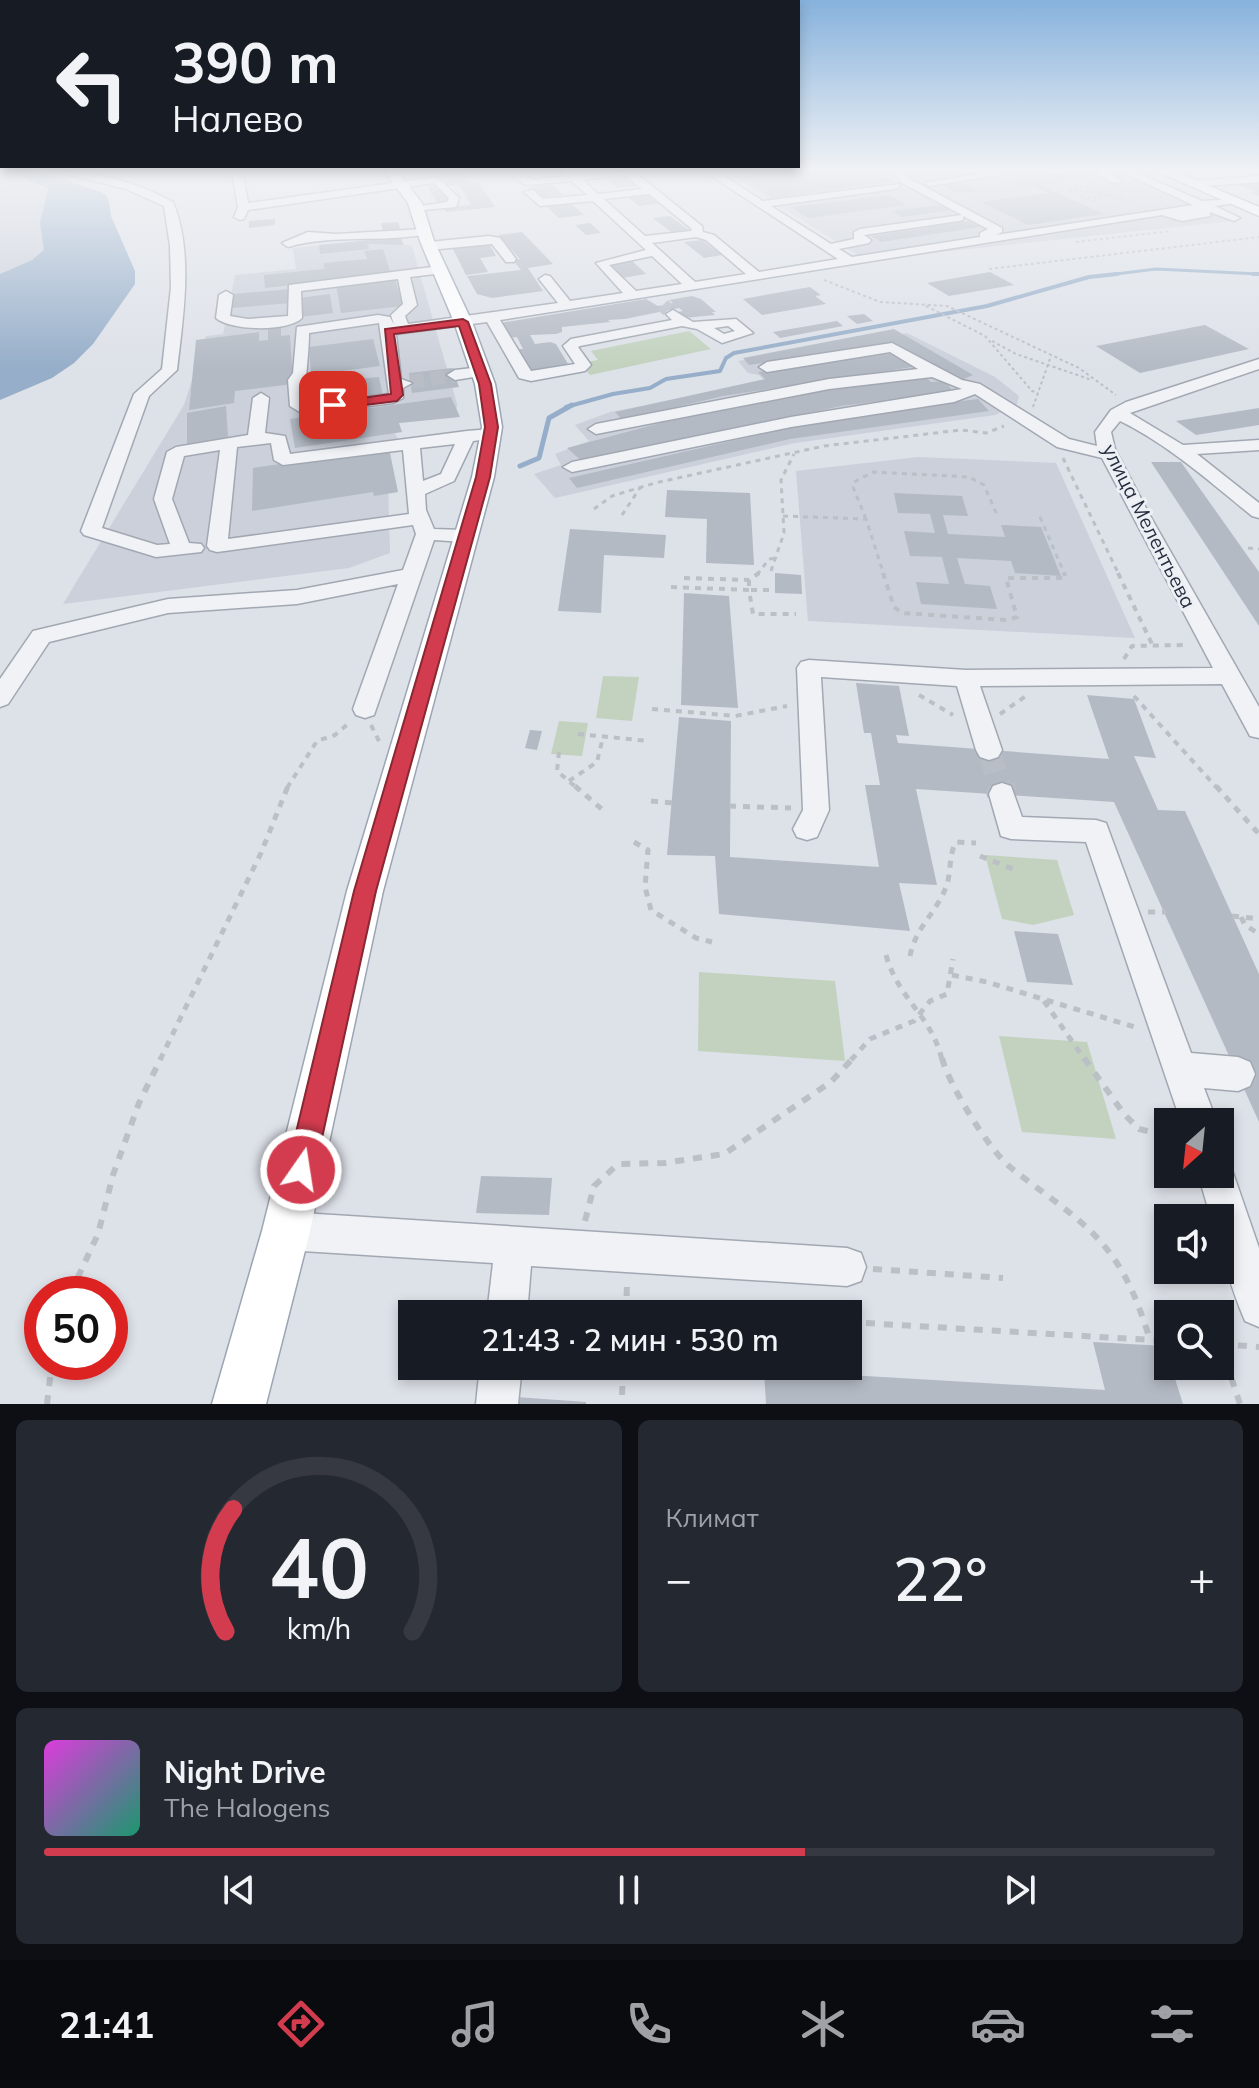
<!DOCTYPE html>
<html lang="ru">
<meta charset="utf-8">
<style>
body{margin:0;font-family:Mulish,sans-serif;background:#242831;color:#f1f3f6;height:100vh;display:flex;flex-direction:column;font-size:30px;white-space:nowrap}
*{box-sizing:border-box;margin:0}
p{font-size:26px;color:#9ea1a6}
.icon{flex:none;width:44px;height:44px;fill:none;stroke:currentColor;stroke-width:2;stroke-linecap:round;stroke-linejoin:round}
.map{position:relative;height:1404px;overflow:hidden}
.details{display:flex;flex-direction:column;gap:16px;padding:16px;background:#0d0f14;flex:1}
.details>*{flex:none}
.guide{position:absolute;left:0px;top:0px;width:800px;height:168px;box-shadow:0 4px 12px #0003;background:#171b24;color:#f1f3f6;overflow:hidden}
.needle{width:52px;rotate:207deg}
.tools{position:absolute;left:1154px;top:1108px;display:grid;gap:16px}
.tools a{display:grid;place-items:center;width:80px;height:80px;border-radius:0px;background:#171b24;box-shadow:0 4px 12px #0003;font-size:40px}
.speed{position:absolute;left:24px;top:1276px;display:flex;gap:16px;font-size:40px;font-weight:700;text-align:center}
.speed>*{display:grid;place-content:center;width:104px;height:104px;border-radius:50%;background:#171b24;box-shadow:0 4px 12px #0003;line-height:1}
.speed .limit{border:12px solid #d22;background:#fff;color:#111}
.pin{position:absolute;display:grid;place-items:center;width:68px;height:68px;color:#fff;margin:-34px;border-radius:16px;box-shadow:0 4px 12px #0006}
.me{position:absolute;width:88px;margin:-44px;rotate:13deg;stroke-linejoin:round;filter:drop-shadow(0 0 6px #0008)}
.turn{display:flex;align-items:center;gap:28px;height:168px;padding:0 40px;font-size:36px}
.turn .icon{width:104px;height:104px;stroke-width:2.5}
.turn b{display:block;font-size:56px;line-height:68px}
.big{font-size:60px;font-weight:600;line-height:1.1}
.details .tile{flex:1;display:flex;flex-direction:column;justify-content:center;gap:12px;min-width:0;padding:0 28px;border-radius:12px;background:#242831}
.details .dial{align-items:center;gap:0}
.dial svg{height:208px;overflow:visible;fill:none;stroke:#363941;stroke-width:7;stroke-linecap:round;text-anchor:middle}
.dial text{fill:#f1f3f6;stroke:none}
.song{display:flex;align-items:center;gap:24px}
.cover{width:96px;height:96px;border-radius:12px;background:linear-gradient(135deg,hsl(300 70% 55%),hsl(160 70% 35%))}
.played{height:8px;border-radius:4px;background:linear-gradient(90deg,#d33c4e 65%,#363941 65%)}
.keys{display:flex;justify-content:space-around;direction:ltr}
.heat{display:flex;justify-content:space-between;align-items:center;font-size:44px;direction:ltr}
.details .tiles{flex:1;display:grid;gap:16px;grid-template-columns:1fr 1fr}
.tile:last-child{grid-column:span 2}
.trip{position:absolute;left:398px;top:1300px;width:464px;height:80px;border-radius:0px;background:#171b24;box-shadow:0 4px 12px #0003;font-weight:600;line-height:80px;text-align:center}
.tabs{display:flex;height:128px;justify-content:space-around;align-items:center;background:#090b0e;color:#9ea1a6}
.tabs .icon{width:56px;height:56px}
.tabs .on{color:#d33c4e}
.tabs b{font-size:36px;color:#f1f3f6}
.map>svg:first-child{display:block}
.built{fill:#cbd0da}
.green{fill:#c2d2be}
.water{fill:#96aec9}
.lines{fill:none;stroke-linecap:round;stroke-linejoin:round}
.stream-far2{stroke:#96aec9;stroke-width:3}
.stream-far1{stroke:#96aec9;stroke-width:4}
.stream{stroke:#96aec9;stroke-width:5}
.building{fill:#b4bac4}
.minor-tunnel-far3{stroke:#b8bdc6;stroke-width:11;stroke-dasharray:11 6;stroke-linecap:butt}
.minor-tunnel-far2{stroke:#b8bdc6;stroke-width:14;stroke-dasharray:14 7;stroke-linecap:butt}
.minor-tunnel-far1{stroke:#b8bdc6;stroke-width:23;stroke-dasharray:23 12;stroke-linecap:butt}
.minor-tunnel{stroke:#b8bdc6;stroke-width:30;stroke-dasharray:30 15;stroke-linecap:butt}
.minor-casing{stroke:#a2a8b2;stroke-width:3}
.major-casing{stroke:#9ca5b4;stroke-width:3}
.path-far4{stroke:#bbbfc6;stroke-width:2;stroke-dasharray:3 3;stroke-linecap:butt}
.path-far3{stroke:#bbbfc6;stroke-width:3;stroke-dasharray:5 5;stroke-linecap:butt}
.path-far2{stroke:#bbbfc6;stroke-width:4;stroke-dasharray:6 6;stroke-linecap:butt}
.path-far1{stroke:#bbbfc6;stroke-width:5;stroke-dasharray:7 7;stroke-linecap:butt}
.path{stroke:#bbbfc6;stroke-width:6;stroke-dasharray:9 9;stroke-linecap:butt}
.minor{fill:#f0f2f6;fill-rule:evenodd}
.major{fill:#fff;fill-rule:evenodd}
.route{fill:#d33c4e;stroke:#892733;stroke-width:2}
.labels{text-anchor:middle;stroke-width:6;stroke-linejoin:round;paint-order:stroke}
.far-street-label{font-size:20px;fill:#262e3f;stroke:#ecf0f5}
</style>
<div class="map">
<svg width="1259" height="1404" viewBox="0 0 1259 1404">
<rect width="100%" height="100%" fill="#dde1e8"/>
<path class="built" d="M0,171L48,189L44,250L32,260L0,274Z
M723,171H1117L1232,221L866,260Z
M400,237L405,245L412,246L457,404L456,417L390,424L399,441L387,445L390,553L349,568L63,604L184,405L206,336L223,334L235,275L296,269L293,248Z
M907,333L995,377L1019,396L1017,404L995,415L795,443L555,498L534,474L561,465L555,454L589,441L575,425L610,412L766,382L759,375L748,373L738,361Z
M918,457L1056,463L1135,638L808,621L796,471Z"/>
<path class="green" d="M689,331L711,349L590,375L585,369L591,367L587,362L598,360L591,351Z
M603,676L639,677L632,721L596,718Z
M559,721L588,723L582,756L551,754Z
M985,855L1057,860L1074,915L1033,925L1002,919Z
M699,972L835,981L845,1061L698,1051Z
M999,1036L1087,1042L1116,1139L1022,1132Z"/>
<path class="water" d="M21,171L46,174L101,192L108,197L111,216L135,271V284L93,344L74,363L52,378L0,400V274L32,260L44,250L40,223L48,189L13,174Z"/>
<g class="lines">
<path class="stream-far2" d="M1100,276L1156,269L1259,274"/>
<path class="stream-far1" d="M1253,274H1259
M566,407L613,394L650,388L666,379L720,371L726,358L734,353L987,306L1089,277L1117,274"/>
<path class="stream" d="M520,466L539,458L549,418L572,405"/>
</g>
<path class="building" d="M788,171H872L892,181L773,198L740,178Z
M1002,171H1011L1026,178L1077,171L1101,175L1039,185L1104,214L1028,225L981,202L1049,193L1030,184L1022,185L1010,180L1018,179Z
M460,172L468,183L478,182L495,207L446,212L444,208L471,205L459,185L449,186L440,174Z
M628,177L638,186L617,188L607,180Z
M959,181L978,191L957,193L938,183Z
M1259,181V196L1248,192L1255,191L1231,183Z
M552,184L563,195L538,198L528,187Z
M441,185L448,195L459,194L462,198L438,203L428,187Z
M650,195L661,203L639,206L628,197Z
M889,195L907,205L808,218L791,207Z
M571,203L584,215L559,218L546,206Z
M942,205L952,210L902,217L892,211Z
M670,216L689,230L671,232L653,218Z
M275,219V225L249,228V221Z
M970,221L980,227L881,242L871,236Z
M398,222L401,230L383,232L381,223Z
M590,223L601,233L586,235L575,225Z
M522,232L553,264L528,268L543,291L492,298L477,294L467,276L521,270L513,260L520,259L498,235Z
M401,237L403,245L368,244L369,249L320,254L319,245Z
M702,240L722,255L704,258L684,242Z
M489,243L496,256L480,258L488,272L466,275L452,247Z
M383,249L391,274L265,288L264,275L324,269V263L367,259L364,251Z
M629,258L646,274L622,278L608,261Z
M990,272L1014,285L949,296L927,283Z
M395,279L403,306L341,313L336,285Z
M810,287L821,295L815,296L826,304L762,315L743,299Z
M290,289L291,303L231,308L233,294Z
M330,294L333,313L300,317L298,298Z
M692,296L701,299L716,312H712L715,315L684,318L678,312L683,311L679,308L625,319L608,320L610,322L562,327V332L556,334L530,335L535,344L550,342L556,344L568,364L565,365L567,368L536,373L530,370L519,349H523L517,337L508,338L500,323L646,299L658,306L673,303L669,300Z
M864,314L873,321L857,324L847,316Z
M837,321L843,326L780,338L773,332Z
M1205,325L1249,349L1140,373L1096,346Z
M281,326V336L290,335L293,384L235,391L234,403L189,410L196,340L259,332V341L268,340V327Z
M894,329L973,375L959,381L893,343L749,365L743,358Z
M373,339L380,366L311,375L309,347Z
M895,353L913,367L723,396L622,420L615,412L765,379L758,372Z
M452,368L459,387L412,393L409,373Z
M379,377L383,396L309,406L305,384Z
M926,377L931,382L944,381L954,392L841,406L584,463L567,448L664,422L796,395Z
M451,397L460,417L399,423L402,432L295,448L290,419Z
M978,399L989,411L790,439L577,488L569,478L801,425L866,413Z
M226,406L228,437L187,444V413Z
M1259,408V425L1196,435L1176,421Z
M389,448L398,492L374,496L373,492L252,511L253,468Z
M1151,462H1181L1259,572V626Z
M667,490L750,493L754,565L706,563L707,519L665,517Z
M894,493L962,496L968,516L943,515L948,534L1005,537L1001,525L1041,527L1061,576L1015,573L1011,561L957,558L965,584L990,586L997,609L921,604L916,582L949,584L942,557L910,556L904,531L935,533L930,514L898,513Z
M570,529L666,535L664,558L604,555L601,613L558,611Z
M775,573L801,575L802,594L775,593Z
M684,593L729,596L738,708L681,705Z
M856,683L899,686L909,736L896,735L898,743L1109,759L1087,695L1134,699L1156,758L1134,756L1158,810L1185,811L1259,974V1122L1114,802L916,789L937,885L899,883L910,931L719,914L715,856L667,855L679,717L731,721L730,857L879,867L865,785H880L871,733H864Z
M530,730L542,731L537,750L525,748Z
M1014,931L1058,934L1073,985L1027,982Z
M481,1176L552,1178L549,1215L476,1213Z
M1093,1342L1165,1346L1168,1366H1171L1183,1404H766L764,1370L1105,1390Z
M516,1397L586,1402V1404H515Z"/>
<g class="lines">
<path class="minor-tunnel-far3" d="M431,191L444,190"/>
<path class="minor-tunnel-far2" d="M663,305L668,310
M410,382L455,375"/>
<path class="minor-tunnel-far1" d="M989,750L1000,788"/>
<path class="minor-tunnel" d="M1000,786L1002,794"/>
<defs>
<path id="minor" d="M55,171C97,171 136,182 173,202C194,252 183,317 177,370L149,396L102,528L157,545L170,544L154,499L167,452L176,447L248,435L253,398L261,393L269,398L265,433L285,436L290,454L467,431L491,429L499,434L497,438L473,441L454,481L425,494L426,510L434,529L464,530L474,536L464,542L434,540L374,715L365,718L356,715L353,709L398,584L297,604L168,613L49,642L8,704L0,707V679L33,631L168,599L297,590L403,570L416,534L413,525L217,552L210,550L207,546L220,450L184,456L172,499L189,543L201,544L204,548L201,552L156,557L84,535L81,531L134,394L162,369L171,287L170,246L164,206L126,189ZM271,443L274,460L283,465L403,450L409,514L228,539L237,447ZM455,444L441,474L423,481L420,448Z
M232,171H242L248,203L437,177L459,198L456,207L413,211V207L447,202L449,198L434,183L248,210L244,219L240,220L234,217L238,207Z
M512,171H520L532,180L566,176L562,171H573L577,175L633,171L702,226L703,232L714,235L759,272L838,259L704,171H716L763,201L899,184L900,186L895,189L771,206L831,244L854,239V232L860,229L962,215L902,183L892,171H903L910,179L1002,228V232L996,235L1193,205L1119,171H1133L1202,201L1236,199V203L1215,206L1240,218L1234,221L1210,212V216L1182,221L1162,215L500,320L531,371L575,364L563,346L571,339L672,320L666,314L673,310L693,322L736,319L753,333L722,343L697,329L682,326L580,346L578,347L591,365L585,371L531,381L519,378L487,322L396,334L401,379L412,383L403,388V398L393,403L303,414L290,406L288,380L293,373L297,327L378,315L390,317L394,325L391,315L403,304L398,279L301,291L302,318C288,332 231,331 216,318L219,295L226,291L233,295L230,316L248,319L288,316L289,285L440,266L444,267V273L410,277L417,305L405,316L408,324L558,303L539,279L545,275L550,276L570,301L623,293L596,263L646,250L593,201L540,206L524,192L533,190L543,199L587,195L572,181L525,185L512,175ZM625,175L642,189L598,194L583,180ZM649,194L692,229L691,231L645,236L604,199ZM963,216L988,229L980,233V237L852,257L839,249L869,243L871,240L864,235L959,221L963,220ZM696,237L706,240L746,274L695,282L652,243ZM652,256L682,284L636,291L609,265ZM379,323L389,394L306,404C304,380 309,358 309,333ZM728,326L735,331L724,334L714,328Z
M996,171L1011,173L929,186L924,183Z
M1032,171H1068L1063,174Z
M1092,171H1106L1123,181L1114,183Z
M1259,176V182L1193,187L1188,184L1193,181Z
M424,229L428,230V234C382,243 332,234 288,247L282,243L308,232L336,234Z
M489,236L500,238L516,259L514,262H506L492,244L429,250L423,246L429,242Z
M892,343L962,380L980,384L1069,439L1097,446L1095,432L1111,410L1126,402L1259,359V369L1130,413L1183,445L1259,440V450L1197,454L1259,503V518L1252,516C1210,482 1169,445 1120,421L1111,432L1115,449L1149,514L1259,707V738L1250,736L1222,684L980,686L1002,750L998,757L989,760L980,757L976,750L957,686L821,677L829,810L817,837L807,840L797,837L793,829L803,810L797,668L801,662L809,660L966,670L1213,668L1102,458L1057,447L975,394L954,402L791,427L572,472L563,467L572,462L791,417L962,389L932,377L829,389L596,434L588,429L596,424L829,379L918,369L890,352L767,372L759,367L767,362Z
M481,367L489,372L486,375L455,380L447,375L455,370Z
M1002,783L1011,786L1022,817L1096,820L1106,823L1191,1053L1238,1057L1250,1062L1255,1074L1250,1086L1238,1091L1204,1088L1217,1122H1181L1086,842L1011,839L1001,836L989,794L993,786Z
M1220,1157L1229,1161L1259,1248V1327L1245,1321C1231,1288 1220,1254 1220,1218H1211L1198,1174H1220Z
M286,1212L847,1248L861,1253L866,1267L861,1281L847,1286L531,1266L527,1314H487L493,1263L286,1250L273,1244L267,1231L273,1218Z
M480,1366H522L518,1404H476Z"/>
<path id="major" d="M384,171H397L422,203L434,241L472,322L495,384L502,427L494,477L383,891L310,1231L266,1404H212L262,1231L347,891L472,477L482,427L475,384L454,322L420,241L408,203Z
M1156,171H1173L1259,207V216Z"/>
</defs>
<use href="#minor" class="minor-casing"/>
<use href="#major" class="major-casing"/>
<path class="path-far4" d="M1095,184L1068,190L1103,206
M1074,190L1105,194
M1110,194L1131,203
M1087,198L1110,195
M1076,242L1171,231
M989,269L1259,237
M824,280L880,302L947,306L1079,368L1116,395
M926,306L985,336L1032,391L1038,393
M992,341L1016,354L1092,380
M1033,407L1051,356"/>
<path class="path-far3" d="M1063,458L1119,575
M594,509L612,496L655,483L824,446L961,430L986,433L1004,426
M622,515L640,488
M783,516L866,519L884,575
M1040,517L1065,575
M866,519L853,487L854,482L873,472L969,477L984,485L997,515
M1248,548L1259,549
M771,571L784,533L781,480L794,454
M757,575L769,559L777,558"/>
<path class="path-far2" d="M883,573L894,607L902,613L1007,620L1017,617L1006,578H1066L1064,573
M1118,573L1152,644
M684,578L749,580L759,573
M749,580V590H771
M671,587L749,590L753,614H796
M1124,659L1132,646L1184,645
M919,695L953,715
M1134,696L1217,788
M652,709L735,716L787,706
M1000,714L1026,696
M371,725L381,745
M578,734L649,741
M559,752L557,771L577,788
M569,781L597,762L603,737
M287,788L317,741L335,735L349,723"/>
<path class="path-far1" d="M575,786L604,811
M1216,786L1259,834
M651,801L673,803
M729,806L791,808
M634,842L648,850L645,887L651,910L696,938L712,942
M980,856L1018,871
M1148,912H1166
M1232,916L1259,919
M1241,917L1245,925L1259,934
M886,955C898,999 932,1016 942,1060
M910,956C915,928 937,912 946,887C952,872 948,856 956,842L976,843
M952,975L987,982L1138,1028
M1044,1001L1085,1060
M160,1060L261,853L288,786
M851,1060L870,1039L914,1021L930,1001L947,994L953,959"/>
<path class="path" d="M942,1058C948,1083 989,1150 1010,1167C1044,1195 1086,1219 1112,1256C1130,1280 1141,1311 1150,1340
M1084,1058L1124,1114L1139,1129L1168,1136
M585,1221L594,1186L618,1164L664,1163L724,1154L831,1082L853,1058
M873,1269L1003,1278
M70,1294L98,1234L113,1175L139,1103L161,1058
M626,1310L696,1314
M626,1314L627,1283
M848,1322L1168,1341
M1220,1344L1240,1404
M1220,1344L1259,1347
M622,1395L623,1366
M47,1404L52,1362"/>
<use href="#minor" class="minor"/>
<use href="#major" class="major"/>
</g>
<linearGradient id="sky" x2="0" y2="1"><stop stop-color="#87b2dc"/><stop offset="0.46" stop-color="#f0f2f5"/><stop offset="1" stop-color="#f0f2f5" stop-opacity="0"/></linearGradient>
<rect width="1259" height="368" fill="url(#sky)"/>
<path class="route" d="M463,319L468,322L491,384L498,427L490,477L376,891L315,1170L311,1180L301,1184L291,1180L287,1170L354,891L476,477L485,427L479,384L459,326L394,334L403,395L397,401L333,409L326,405L333,402L391,394L385,329Z"/>
<g class="labels">
<g class="far-street-label">
<text transform="translate(1149 526) rotate(63)" y="7">улица Мелентьева</text>
</g>
</g>
</svg>
<div class="tools">
<a><svg class="needle" viewBox="-14 -14 28 28"><path d="M0-13l5 13h-10z" fill="#e53935"/><path d="M0 13l5-13h-10z" fill="#9ea1a6"/></svg></a>
<a><svg class="icon" aria-label="sound" viewBox="0 0 24 24"><path d="M4 9h4l5-4v14l-5-4H4zM17 9q2 3 0 6"/></svg></a>
<a><svg class="icon" aria-label="search" viewBox="0 0 24 24"><circle cx="10" cy="10" r="6"/><path d="M15 15l6 6"/></svg></a>
</div>
<div class="speed"><div class="limit">50</div></div>
<div class="pin" style="left:333px;top:405px;background:#d93025"><svg class="icon" aria-label="arrive" viewBox="0 0 24 24"><path d="M6 21V4h12l-3 4 3 4H6"/></svg></div>
<svg class="me" style="left:301px;top:1170px" viewBox="-20 -20 40 40"><circle r="17" fill="#d33c4e" stroke="#fff" stroke-width="3"/><path d="M0-11L8 9 0 5-8 9z" fill="#fff"/></svg>
<div class="trip">21:43 · 2 мин · 530 m</div>
<div class="guide">
<div class="turn"><svg class="icon" aria-label="left" viewBox="0 0 24 24"><path d="M17 20v-9H6M10 6l-5 5 5 5"/></svg><div><b>390 m</b>Налево</div></div>
</div>
</div>
<section class="details">
<div class="tiles">
<div class="tile dial"><svg viewBox="0 0 100 80">
<path d="M14 69A42 42 0 1 1 86 69"/>
<path d="M14 69A42 42 0 0 1 17 22" stroke="#d33c4e"/>
<text x="50" y="56" font-size="32" font-weight="700">40</text>
<text x="50" y="72" font-size="11">km/h</text>
</svg></div>
<div class="tile"><p>Климат</p>
<div class="heat"><a>−</a><b class="big">22°</b><a>+</a></div>
</div>
<div class="tile">
<div class="song"><i class="cover"></i><div><b>Night Drive</b><p>The Halogens</p></div></div>
<div class="played"></div>
<div class="keys"><svg class="icon" aria-label="previous" viewBox="0 0 24 24"><path d="M18 5L8 12l10 7zM5 5v14"/></svg><svg class="icon" aria-label="pause" viewBox="0 0 24 24"><path d="M8 5v14M16 5v14"/></svg><svg class="icon" aria-label="next" viewBox="0 0 24 24"><path d="M6 5l10 7-10 7zM19 5v14"/></svg></div>
</div>
</div>
</section>
<nav class="tabs">
<b>21:41</b>
<svg class="icon on" aria-label="directions" viewBox="0 0 24 24"><path d="M12 3l9 9-9 9-9-9zM9 14v-3h6M13 9l2 2-2 2"/></svg>
<svg class="icon" aria-label="music" viewBox="0 0 24 24"><path d="M9 18V5l10-2v13"/><circle cx="6" cy="18" r="3"/><circle cx="16" cy="16" r="3"/></svg>
<svg class="icon" aria-label="phone" viewBox="0 0 24 24"><path d="M5 4h4l2 5-3 2q2 4 5 5l2-3 5 2v4C11 20 4 13 5 4z"/></svg>
<svg class="icon" aria-label="climate" viewBox="0 0 24 24"><path d="M12 3v18M4 7l16 10M4 17L20 7"/></svg>
<svg class="icon" aria-label="car" viewBox="0 0 24 24"><path d="M5 17H2v-5l4-1 3-4h7l3 4 3 1v5h-3M9 17h6M6 11h13"/><circle cx="7" cy="17" r="2"/><circle cx="17" cy="17" r="2"/></svg>
<svg class="icon" aria-label="filters" viewBox="0 0 24 24"><path d="M4 7h16M4 17h16"/><circle cx="9" cy="7" r="2"/><circle cx="15" cy="17" r="2"/></svg>
</nav>
